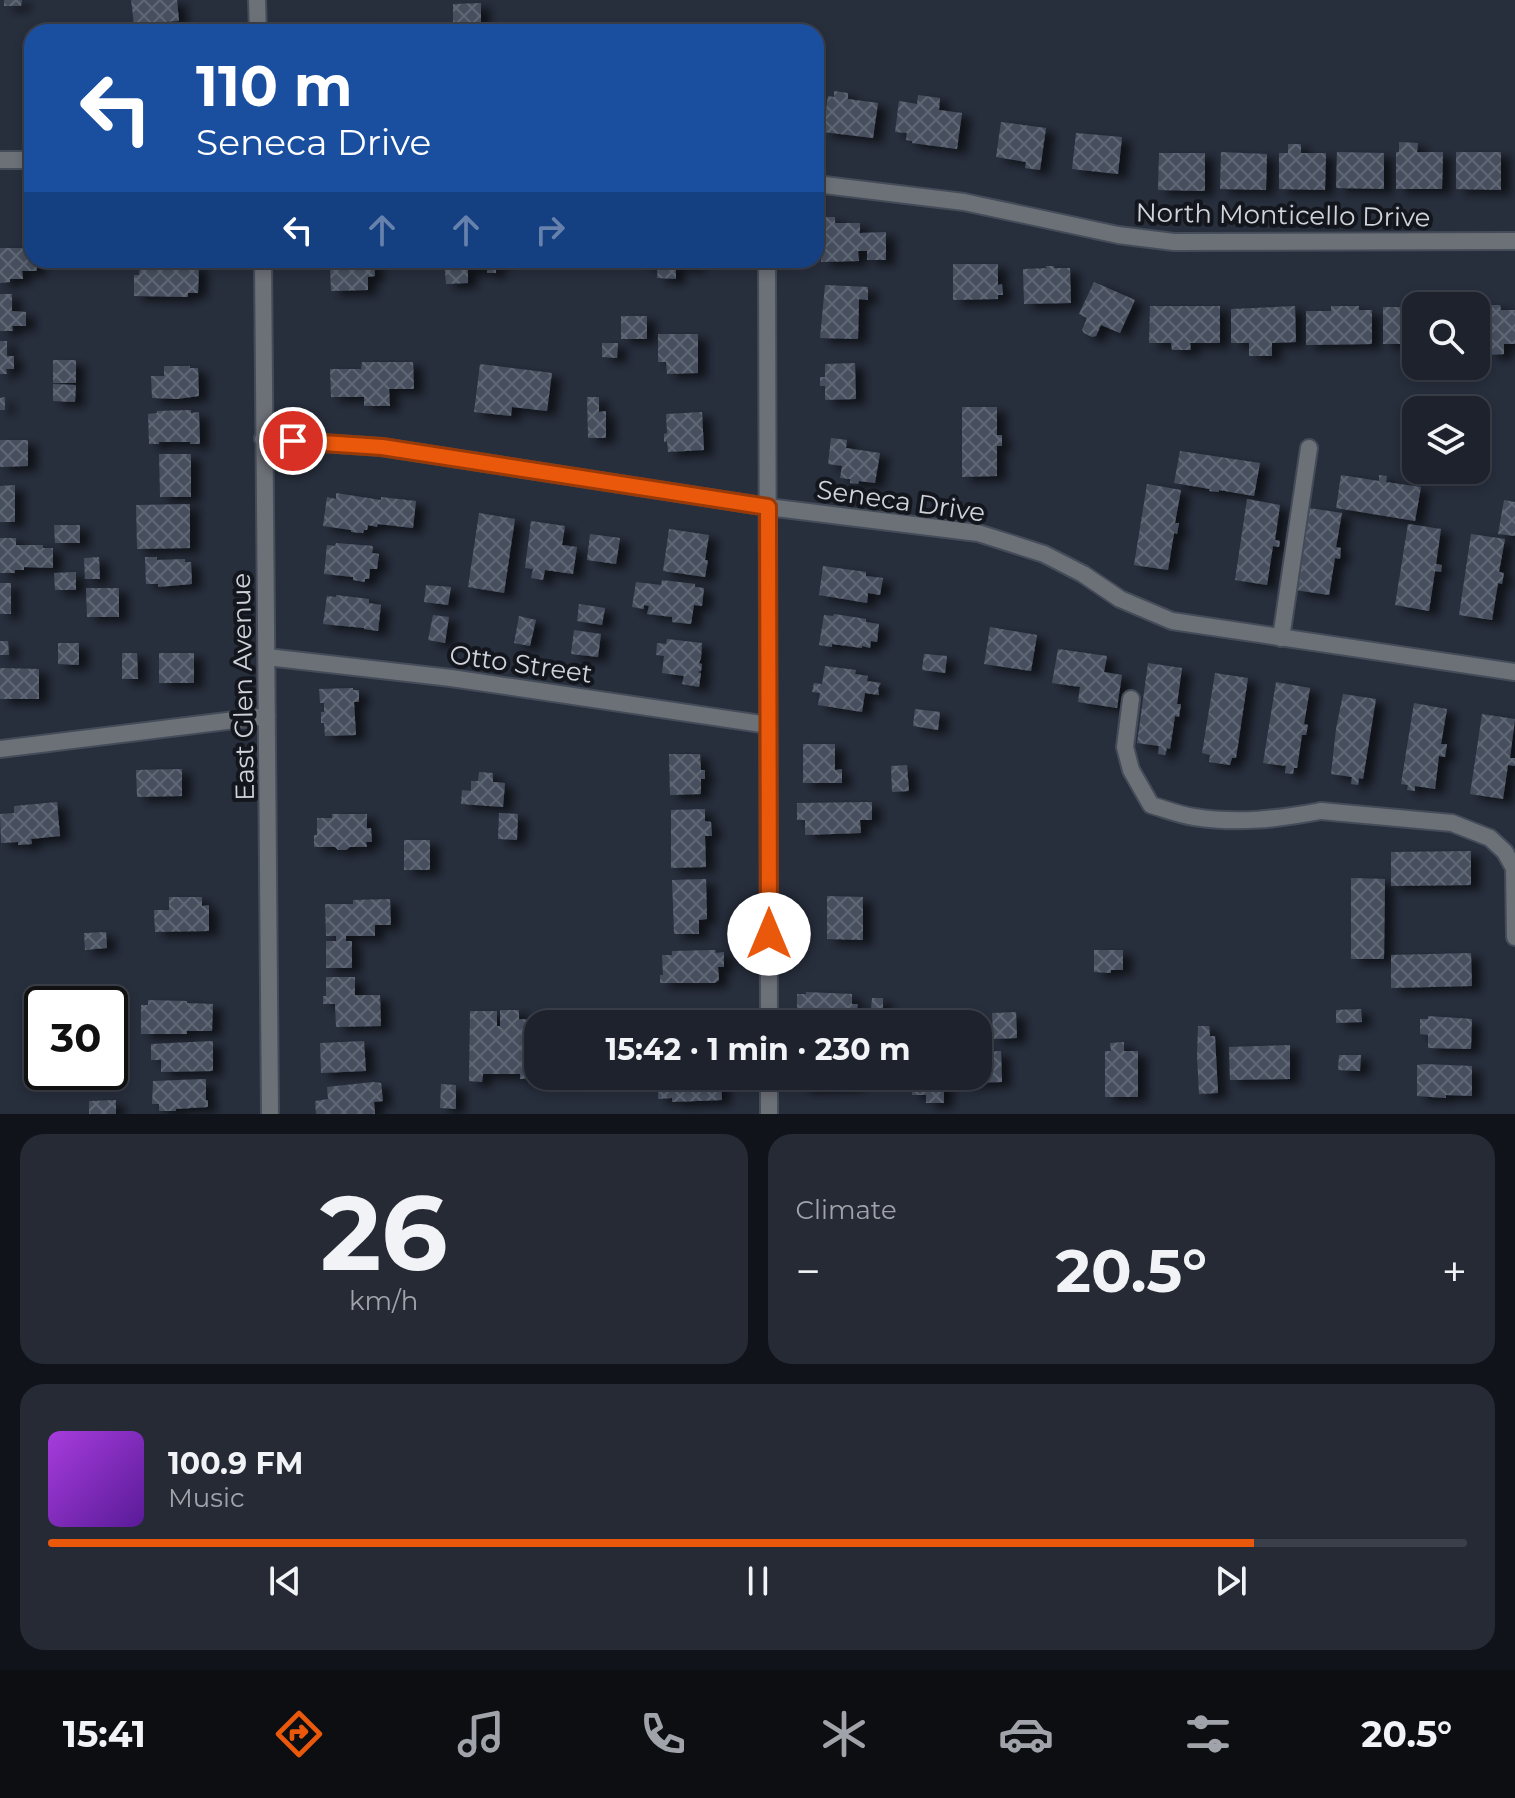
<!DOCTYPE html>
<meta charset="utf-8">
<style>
body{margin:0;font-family:Montserrat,sans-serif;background:#252a35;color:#f1f3f6;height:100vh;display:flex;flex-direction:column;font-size:30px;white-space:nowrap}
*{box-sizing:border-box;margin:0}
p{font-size:26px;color:#a0a4aa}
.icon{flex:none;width:44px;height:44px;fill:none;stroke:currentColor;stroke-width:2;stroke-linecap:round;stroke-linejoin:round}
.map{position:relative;height:1114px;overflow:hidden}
.side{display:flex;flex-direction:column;gap:20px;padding:20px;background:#101319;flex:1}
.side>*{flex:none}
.guide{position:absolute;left:24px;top:24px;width:800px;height:244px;border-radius:24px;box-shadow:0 4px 12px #0003,0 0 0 2px #3b3f49;background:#1a4fa0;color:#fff;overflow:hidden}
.tools{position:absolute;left:1402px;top:292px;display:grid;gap:16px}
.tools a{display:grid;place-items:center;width:88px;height:88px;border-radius:16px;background:#1d222d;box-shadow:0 4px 12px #0003,0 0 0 2px #3b3f49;font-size:40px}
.speed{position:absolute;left:24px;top:986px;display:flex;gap:16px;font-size:40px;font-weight:700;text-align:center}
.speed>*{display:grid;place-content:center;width:104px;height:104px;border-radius:50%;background:#1d222d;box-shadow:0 4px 12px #0003,0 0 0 2px #3b3f49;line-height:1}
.speed .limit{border:4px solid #111;border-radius:12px;background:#fff;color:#111}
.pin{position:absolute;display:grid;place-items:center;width:68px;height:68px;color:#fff;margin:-34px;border:4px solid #fff;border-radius:50%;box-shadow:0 2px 8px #0007}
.me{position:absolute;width:88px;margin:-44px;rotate:0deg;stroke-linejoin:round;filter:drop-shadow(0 0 6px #0008)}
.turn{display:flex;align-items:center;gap:28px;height:168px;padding:0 40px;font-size:36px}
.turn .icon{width:104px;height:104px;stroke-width:2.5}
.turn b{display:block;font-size:56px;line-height:68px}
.lanes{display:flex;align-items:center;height:76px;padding:0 40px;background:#0003;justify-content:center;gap:40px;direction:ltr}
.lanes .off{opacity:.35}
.big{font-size:60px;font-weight:700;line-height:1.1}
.side .widget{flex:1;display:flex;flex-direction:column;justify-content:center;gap:12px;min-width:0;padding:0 28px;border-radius:24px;background:#252a35}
.side .dial{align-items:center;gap:0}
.dial b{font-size:104px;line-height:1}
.song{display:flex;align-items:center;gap:24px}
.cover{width:96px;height:96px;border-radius:12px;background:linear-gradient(135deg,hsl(280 70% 55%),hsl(270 70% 35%))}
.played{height:8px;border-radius:4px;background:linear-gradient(90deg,#ea580c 85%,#3b3f49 85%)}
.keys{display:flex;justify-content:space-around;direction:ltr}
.heat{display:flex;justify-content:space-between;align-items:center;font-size:44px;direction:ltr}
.side .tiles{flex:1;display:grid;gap:20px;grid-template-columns:1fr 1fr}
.widget:last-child{grid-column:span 2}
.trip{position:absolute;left:524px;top:1010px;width:468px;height:80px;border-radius:24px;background:#1d222d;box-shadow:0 4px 12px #0003,0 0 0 2px #3b3f49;font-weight:700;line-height:80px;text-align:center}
.tabs{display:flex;height:128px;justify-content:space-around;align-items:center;background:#0c0e12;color:#a0a4aa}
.tabs .icon{width:56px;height:56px}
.tabs .on{color:#ea580c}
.tabs b{font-size:36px;color:#f1f3f6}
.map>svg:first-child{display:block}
.building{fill:url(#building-cross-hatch);filter:url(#shadow)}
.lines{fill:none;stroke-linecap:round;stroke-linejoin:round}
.service-casing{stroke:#454c59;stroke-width:20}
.minor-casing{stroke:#454c59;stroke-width:20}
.service{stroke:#6c7077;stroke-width:16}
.minor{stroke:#6c7077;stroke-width:16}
.route-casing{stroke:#983908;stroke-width:20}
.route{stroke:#ea580c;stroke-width:14}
.labels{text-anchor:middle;stroke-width:8;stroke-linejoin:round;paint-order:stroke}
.street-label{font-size:26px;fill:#cfd3dc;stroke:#13161c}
</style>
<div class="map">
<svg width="1515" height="1114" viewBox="0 0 1515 1114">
<defs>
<pattern id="building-cross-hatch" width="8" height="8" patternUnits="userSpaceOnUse" patternTransform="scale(2)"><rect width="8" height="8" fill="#474f5e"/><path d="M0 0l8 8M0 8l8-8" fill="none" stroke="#606774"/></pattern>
<filter id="shadow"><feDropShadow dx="9" dy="5" stdDeviation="4" flood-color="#0009"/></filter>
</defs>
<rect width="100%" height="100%" fill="#272e3c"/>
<path class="building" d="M4,0H22L21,6H4Z
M131,0H177L179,21L163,22L164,28H159L160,32H135Z
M481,3V30L453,31V4Z
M363,24V32H345V25Z
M834,91L848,93V99L878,103L873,138L823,132L828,96L834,97Z
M918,95L940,98L939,110L962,113L957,149L912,143V141L906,140L907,133L895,132L899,101L917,104Z
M1001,122L1046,128L1040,170L1025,168L1026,162L996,157Z
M1076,133L1122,137L1118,174L1072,169Z
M1399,142L1418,143L1417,152H1443L1442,189H1396V152H1399Z
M1288,144H1301V153H1326L1325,190L1279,189V153H1288Z
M1221,152L1267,154L1266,190L1220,189Z
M1337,152L1384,153V189L1336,188Z
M1456,152H1501V190L1456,189Z
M1159,153H1205V191L1158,190Z
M824,217H835V223H860V233L886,232V260H867V251H858L859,261L821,262V223H824Z
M0,248H32V260H36L37,271H22L23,279H10V282L0,283Z
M326,260H374L375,276L368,277V290L331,291L330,268H326Z
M444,260H504V263H496V273H487V270H468V283L446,284Z
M640,260H697L696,267L676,266V279L657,278L658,265L640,264Z
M140,264L199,265L198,293H188V297L134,296V275H139Z
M953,264H998V285L1002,284L1003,295H998V299L953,300Z
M1046,266H1054V268H1070L1071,303L1024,304L1023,269L1047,268Z
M1094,282L1135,300L1120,333L1101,325L1096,336L1092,337L1084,333L1082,330L1087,318L1079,314Z
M825,285L868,287V300L859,299L858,339L820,338Z
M0,294H12V311L26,312V326H12L13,331H0Z
M1476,305H1500L1501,310H1515V344H1504V354L1489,355V345H1476Z
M1150,306H1220V343H1190L1191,350H1172L1171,343H1149Z
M1295,306L1296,342L1272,343V356H1249V343H1231V309Z
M1331,306H1359V310H1372V344L1306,345V311H1331Z
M1383,307H1416V344H1383Z
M621,316H647V339H621Z
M658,334H698V373L667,374L666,362H658Z
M0,341H7V356H14V369H6L7,374H0Z
M602,343H618L617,358L602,357Z
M53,360H76V383H53Z
M362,362H413L414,389H389L390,406H364V397H331L330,369H361Z
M855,363L856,399L825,400V386H820V377H825V364Z
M480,364L552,373L547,411L512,407L511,416L474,412Z
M164,366H190V368H198L199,396L177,399L152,398L151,376H164Z
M53,384L76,385L75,402L53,401Z
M5,397V410H0V398Z
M587,397H599V412L606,411V438H588Z
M962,407H997V435H1002V446H997V476L962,477Z
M191,410V413L199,412L200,444H190V442H159V444H149L148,414L157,413V411Z
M702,412L704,450L668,452L667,441L664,442V434L667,433L666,414Z
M831,438L847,440L846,448L880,453L875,483L859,481L858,484L850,483V479L840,478L842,466L828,464Z
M0,440H28V466L0,467Z
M1180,451L1260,463L1254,496L1219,490V492L1209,491L1210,489L1174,483Z
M159,454H191V497H160Z
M1341,475L1379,481V475L1387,476L1386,482L1421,487L1415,521L1336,508Z
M1147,484L1181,490L1175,523H1179L1177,534L1174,533L1168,570L1134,565Z
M15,485V522H0V486Z
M336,493L381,500V497L416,501L413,528L378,524L377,527L368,525L367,530H364L363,533L351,532V530L323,526L327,497L336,499Z
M1247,499L1280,505L1275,540L1280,541L1279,547L1273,546L1267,585L1235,580Z
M1504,500L1515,502V536L1498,534Z
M190,504V548L137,549L136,505Z
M1309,508L1342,513L1336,547L1341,548L1340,559L1335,558L1329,595L1295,590Z
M479,513L515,519L504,593L468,587Z
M531,521L565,526L562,545L577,547L573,574L545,570L543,580L531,578L533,569L525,568Z
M1408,524L1441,529L1436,564L1442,565L1441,572L1435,571L1429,611L1395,605Z
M54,525H80V543H55Z
M669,529L709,535L705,560H708L705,577L663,571Z
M590,534L620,538L616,564L587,560Z
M1471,534L1505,539L1499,572L1504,573L1502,584L1498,583L1492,620L1459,615Z
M0,538H16V545H43V548H53V568L24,567V570H15V573H0Z
M336,543L373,546L372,553L379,554L377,569H370L369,579H365V582L353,580V577L324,574L327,545L335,546Z
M99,557L100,579H85L84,558Z
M145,557H157V560L185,559V562H191L192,584L158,587V584H146Z
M823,566L866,572V576L883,578L880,595L868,593L867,603L819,595Z
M76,572V590H55L54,573Z
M662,580L695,584V587L704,588L702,606L694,605L691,624L672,622V617L647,614L649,606L644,605V609L632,607L636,582L661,585Z
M0,583H11V614H0Z
M426,585L451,587L448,605L424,602Z
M86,588H119V617H87Z
M336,595L369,599V603L381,605L378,631L364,629V628L323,624L327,596L336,597Z
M579,604L605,608L602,625L577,621Z
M834,614L866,619V622L879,624L877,642L871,641L870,648L862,646V648L832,644V647L819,645L824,615L833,616Z
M433,615L449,617L445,643L428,640Z
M519,616L536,620L530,646L514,643Z
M990,627L1037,635L1031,671L984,664Z
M574,630L601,634L598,657L571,654Z
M667,639L702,643L701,658L699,663L702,664L701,671L697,672L701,673L699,687L682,684L684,676L662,673L664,656L656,655L657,643L666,644Z
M0,641H8L9,655H0Z
M58,643H79V665L58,664Z
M1058,649L1107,656L1104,672L1122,675L1117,708L1078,702L1080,687L1052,683Z
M122,653H137L138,679H122Z
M159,653H194V683H159Z
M924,654L947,656L945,673L922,670Z
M1148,663L1182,668L1177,704H1181L1179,717L1175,716L1170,749L1167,748L1165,755L1158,754L1159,746L1137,743Z
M825,666L856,670L855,674L868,676L867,681L881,683L878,688L879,695L865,693L862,712L818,705L820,693L812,692L814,683L822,684Z
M0,668L39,669V699H0Z
M1215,673L1248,678L1236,758H1232L1230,765L1209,762L1210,755L1202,753Z
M1276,682L1310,688L1304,724L1308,725L1306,735H1302L1297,768H1294L1293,774L1285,773L1286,766L1263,763Z
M353,688V690H359V702H354L356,735L325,736L324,723H321V712H324V703H320L319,689Z
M1343,694L1376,699L1363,779L1359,778L1358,785L1351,784L1352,777L1331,774L1336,729Z
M1414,703L1447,709L1441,744H1447L1445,757L1439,756L1435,789L1415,786V791L1407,790L1408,785L1401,784Z
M915,709L940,712L938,730L913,726Z
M1482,714L1515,719L1510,758H1515V766L1508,765L1503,799L1470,794Z
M803,744H835V770L842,769V783H803Z
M669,754H700L701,770H705V779H701V794L670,795Z
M907,765L909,791L892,792L891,766Z
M182,769V796L137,797L136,770Z
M479,772L493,773V782L505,783L503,807L461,804L462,790L471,791V781H478Z
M57,802L60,836L31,839L32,844L18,845V842L1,843L0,814L14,813V806Z
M872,802V820H860L861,833L805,835V820H797V803Z
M705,809V821L711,822L712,836H705L706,867L671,868V810Z
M499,813L518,814L517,840L498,839Z
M332,814H367V828H371L372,842H366L367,847H350L346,850H338L335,847H314V835H317V818H332Z
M404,840H430V870H404Z
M1471,851V885L1391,886V852Z
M1351,878L1385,879L1384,959H1351Z
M706,879L707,919L699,920V934H674L672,880Z
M827,896L863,897V940L827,939Z
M169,897H202V906L209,905V931L155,932L154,910H169Z
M390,899L391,925H375V936H346V941H352V968H326V941H336V936H326L325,904H353V900Z
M106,932L107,948L85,950L84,933Z
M715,950L716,953L724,952V967H718L719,980L715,983H660V975H663L662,955H672V951Z
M1094,950H1123V970H1111V973L1094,972Z
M1471,953L1472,986L1391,988V955Z
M326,977H355V995H380L381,1026L336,1027L335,1004H323V996H326Z
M806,992L852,994V1004H858L857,1009H871L872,998H883V1024H806L802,1019L803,1015H797V994H806Z
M148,1000L187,1001V1003L213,1004L212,1031H187V1034H141V1005H148Z
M1361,1009L1362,1022L1336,1023V1010Z
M500,1010H519V1019L538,1020L539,1079H520V1074H483L482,1082L469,1081L470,1011H497V1026H500Z
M1016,1012L1017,1038L993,1039L992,1013Z
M719,1014L718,1017H726V1024H678V1016Z
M1428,1016L1472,1019L1471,1049L1428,1048V1035L1420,1034V1019H1428Z
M1198,1026H1209L1210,1036H1215L1218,1093L1199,1094L1197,1055Z
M213,1041V1071L161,1072V1060H151V1044Z
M364,1041L366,1071L321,1073L320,1043Z
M1124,1042V1051H1138V1097H1105V1051H1111L1110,1043Z
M1290,1045V1079L1230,1080L1229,1047Z
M1001,1051L1002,1082L967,1083L966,1076H978V1052Z
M1339,1055H1361L1360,1071L1338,1070Z
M1424,1064L1472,1066V1096L1446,1095V1098L1417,1096V1065Z
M556,1076H570V1081H555Z
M664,1076H721L722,1100L672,1102V1098L658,1099V1078L664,1077Z
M801,1076H854L855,1086L801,1088Z
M912,1076H944V1103H926V1095H912Z
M206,1079V1100H208V1107L176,1109V1111H159V1104H152L153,1081Z
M373,1082L381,1083L383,1101L374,1102L375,1114H316L315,1101L328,1099L327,1087Z
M441,1084L456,1085V1109L440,1108Z
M116,1100V1114H89V1101Z"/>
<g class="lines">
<defs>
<path id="service" d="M1281,638L1309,448
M1131,699L1125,747L1131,770L1151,805C1165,809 1180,815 1194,817C1238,824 1278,819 1321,811"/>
<path id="minor" d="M257,0L258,32
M0,160H32
M816,184L964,202L1118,235L1174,242L1515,241
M263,260L270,1114
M767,260L769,1024
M263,439L382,447L768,507L978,533L1044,554L1083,574L1120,599L1172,621L1515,672
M267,657L451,678L768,725
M0,749L267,716
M1321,811L1452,823L1490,838L1505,852L1514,868L1515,937
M769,1076V1114"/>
</defs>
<use href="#service" class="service-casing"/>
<use href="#minor" class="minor-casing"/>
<use href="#service" class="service"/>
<use href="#minor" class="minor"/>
</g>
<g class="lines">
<defs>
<path id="route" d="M293,441L382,447L768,507L769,934"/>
</defs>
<use href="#route" class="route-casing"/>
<use href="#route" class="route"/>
</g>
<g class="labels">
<g class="street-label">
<text transform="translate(1283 215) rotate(1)" y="9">North Monticello Drive</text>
<text transform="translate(901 501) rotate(8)" y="9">Seneca Drive</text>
<text transform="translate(521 664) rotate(8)" y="9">Otto Street</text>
<text transform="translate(243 687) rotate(-91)" y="9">East Glen Avenue</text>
</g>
</g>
</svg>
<div class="tools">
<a><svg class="icon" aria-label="search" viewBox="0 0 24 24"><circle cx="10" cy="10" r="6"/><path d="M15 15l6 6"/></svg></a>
<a><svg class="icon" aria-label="layers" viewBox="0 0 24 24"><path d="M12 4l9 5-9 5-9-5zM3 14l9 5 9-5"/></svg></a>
</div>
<div class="speed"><div class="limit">30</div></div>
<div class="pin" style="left:293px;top:441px;background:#d93025"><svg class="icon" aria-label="arrive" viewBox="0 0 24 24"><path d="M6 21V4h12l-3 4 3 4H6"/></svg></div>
<svg class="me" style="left:769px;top:934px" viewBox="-20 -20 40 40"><circle r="19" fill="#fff"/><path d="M0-13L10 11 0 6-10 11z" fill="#ea580c"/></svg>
<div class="trip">15:42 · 1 min · 230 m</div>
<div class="guide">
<div class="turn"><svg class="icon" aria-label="left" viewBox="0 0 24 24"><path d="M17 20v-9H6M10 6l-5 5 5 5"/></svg><div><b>110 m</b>Seneca Drive</div></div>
<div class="lanes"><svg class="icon" aria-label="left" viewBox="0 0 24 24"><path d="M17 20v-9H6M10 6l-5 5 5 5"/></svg><svg class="icon off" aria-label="ahead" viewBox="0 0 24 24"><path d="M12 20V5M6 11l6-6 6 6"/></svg><svg class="icon off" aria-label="ahead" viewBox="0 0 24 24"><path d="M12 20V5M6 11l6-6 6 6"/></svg><svg class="icon off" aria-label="right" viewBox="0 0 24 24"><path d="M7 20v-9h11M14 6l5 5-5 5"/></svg></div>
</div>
</div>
<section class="side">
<div class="tiles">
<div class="widget dial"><b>26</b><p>km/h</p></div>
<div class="widget"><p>Climate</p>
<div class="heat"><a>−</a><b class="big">20.5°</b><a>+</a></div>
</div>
<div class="widget">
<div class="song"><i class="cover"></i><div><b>100.9 FM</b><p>Music</p></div></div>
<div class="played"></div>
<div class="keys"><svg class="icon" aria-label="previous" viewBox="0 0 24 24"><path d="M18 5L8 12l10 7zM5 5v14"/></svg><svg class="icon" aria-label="pause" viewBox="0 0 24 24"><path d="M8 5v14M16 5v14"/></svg><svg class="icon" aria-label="next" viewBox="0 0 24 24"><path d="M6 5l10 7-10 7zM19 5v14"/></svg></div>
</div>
</div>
</section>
<nav class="tabs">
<b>15:41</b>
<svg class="icon on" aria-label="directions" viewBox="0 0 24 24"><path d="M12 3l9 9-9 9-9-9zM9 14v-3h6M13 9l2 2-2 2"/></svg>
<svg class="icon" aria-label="music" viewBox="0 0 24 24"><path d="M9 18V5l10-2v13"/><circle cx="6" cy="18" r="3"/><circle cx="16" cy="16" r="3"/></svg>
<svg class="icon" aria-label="phone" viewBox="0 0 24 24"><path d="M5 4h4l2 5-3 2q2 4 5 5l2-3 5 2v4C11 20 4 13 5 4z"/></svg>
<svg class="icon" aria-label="climate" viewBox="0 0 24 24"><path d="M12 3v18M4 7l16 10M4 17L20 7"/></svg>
<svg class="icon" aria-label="car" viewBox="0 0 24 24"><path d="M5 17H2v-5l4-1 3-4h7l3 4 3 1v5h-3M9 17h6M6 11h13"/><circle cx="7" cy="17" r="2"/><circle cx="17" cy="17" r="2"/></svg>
<svg class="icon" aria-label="filters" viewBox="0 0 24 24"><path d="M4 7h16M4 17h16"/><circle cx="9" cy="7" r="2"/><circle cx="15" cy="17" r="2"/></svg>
<b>20.5°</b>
</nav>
